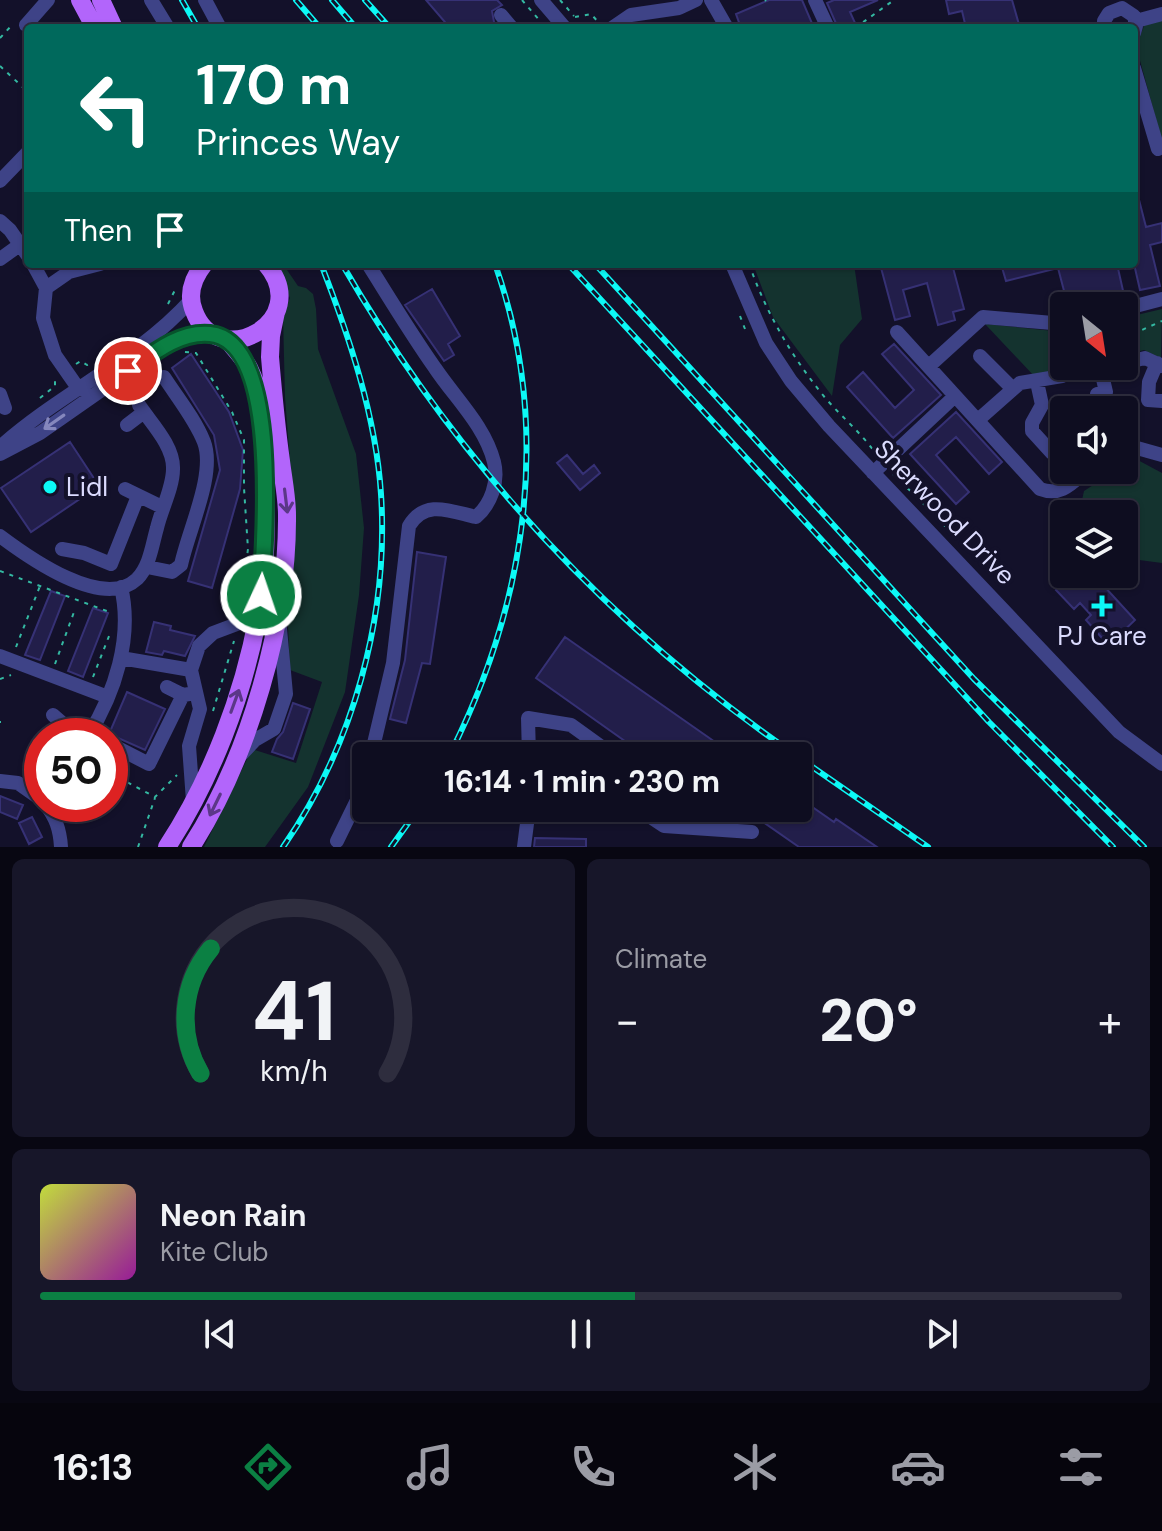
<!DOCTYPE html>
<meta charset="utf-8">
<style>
body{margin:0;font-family:"DM Sans",sans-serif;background:#171629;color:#f1f3f6;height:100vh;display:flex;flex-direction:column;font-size:30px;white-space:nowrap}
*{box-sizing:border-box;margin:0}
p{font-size:26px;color:#9b9ca5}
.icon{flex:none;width:44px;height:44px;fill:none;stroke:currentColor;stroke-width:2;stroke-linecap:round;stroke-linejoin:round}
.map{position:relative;height:847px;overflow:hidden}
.side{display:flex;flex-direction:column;gap:12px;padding:12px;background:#080712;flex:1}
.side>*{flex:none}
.top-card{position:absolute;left:24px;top:24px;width:1114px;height:244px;border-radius:8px;box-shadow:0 2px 6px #0004,0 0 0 2px #2e2d3e;background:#00695c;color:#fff;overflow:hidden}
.needle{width:52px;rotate:150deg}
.tools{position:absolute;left:1050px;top:292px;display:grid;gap:16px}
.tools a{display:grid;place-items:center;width:88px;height:88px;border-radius:8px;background:#0e0d20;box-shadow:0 2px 6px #0004,0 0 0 2px #2e2d3e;font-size:40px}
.speed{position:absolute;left:24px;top:718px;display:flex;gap:16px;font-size:40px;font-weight:700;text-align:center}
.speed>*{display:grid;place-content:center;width:104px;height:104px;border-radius:50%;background:#0e0d20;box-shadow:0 2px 6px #0004,0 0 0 2px #2e2d3e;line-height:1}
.speed .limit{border:12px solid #d22;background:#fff;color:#111}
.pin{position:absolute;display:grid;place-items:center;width:68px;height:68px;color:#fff;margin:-34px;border:4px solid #fff;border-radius:50%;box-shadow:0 2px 8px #0007}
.me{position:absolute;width:88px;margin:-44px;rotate:3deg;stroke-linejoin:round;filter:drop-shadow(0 0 6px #0008)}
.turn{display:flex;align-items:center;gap:28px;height:168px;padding:0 40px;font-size:36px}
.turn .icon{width:104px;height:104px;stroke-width:2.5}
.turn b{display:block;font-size:56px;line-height:68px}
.then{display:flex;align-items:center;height:76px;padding:0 40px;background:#0003;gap:16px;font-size:30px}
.big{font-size:60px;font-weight:700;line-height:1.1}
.side .card{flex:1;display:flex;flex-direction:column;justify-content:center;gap:12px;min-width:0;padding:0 28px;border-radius:12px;background:#171629}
.side .dial{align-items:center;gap:0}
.dial svg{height:208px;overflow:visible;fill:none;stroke:#2e2d3e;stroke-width:7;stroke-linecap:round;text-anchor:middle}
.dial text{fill:#f1f3f6;stroke:none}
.song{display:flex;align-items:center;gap:24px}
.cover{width:96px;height:96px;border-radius:12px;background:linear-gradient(135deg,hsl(70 70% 55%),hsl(300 70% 35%))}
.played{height:8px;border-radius:4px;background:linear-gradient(90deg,#0b8043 55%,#2e2d3e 55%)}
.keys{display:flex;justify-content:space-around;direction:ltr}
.heat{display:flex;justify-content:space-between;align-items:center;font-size:44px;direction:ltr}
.side .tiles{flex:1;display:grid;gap:12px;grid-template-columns:1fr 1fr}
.card:last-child{grid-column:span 2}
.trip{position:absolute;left:352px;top:742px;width:460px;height:80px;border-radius:8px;background:#0e0d20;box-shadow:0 2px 6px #0004,0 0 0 2px #2e2d3e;font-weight:700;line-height:80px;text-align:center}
.tabs{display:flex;height:128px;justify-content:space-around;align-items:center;background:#06050d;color:#9b9ca5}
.tabs .icon{width:56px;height:56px}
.tabs .selected{color:#0b8043}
.tabs b{font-size:36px;color:#f1f3f6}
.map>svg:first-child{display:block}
.green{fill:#14332f}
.building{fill:#221e4a;stroke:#363175;stroke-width:2}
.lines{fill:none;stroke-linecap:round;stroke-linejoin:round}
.path{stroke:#34b9a2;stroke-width:2;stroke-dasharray:4 6;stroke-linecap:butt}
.minor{stroke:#3e4387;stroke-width:14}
.major{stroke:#b265fb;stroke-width:18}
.rail-casing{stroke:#0cf9f6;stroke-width:6}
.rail{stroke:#13112a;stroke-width:3;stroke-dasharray:9;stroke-linecap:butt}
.oneway{stroke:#8587bd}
.oneway2{stroke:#5b3788}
.route-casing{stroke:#07532c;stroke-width:20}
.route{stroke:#0b8043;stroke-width:14}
.poi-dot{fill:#0cf9f6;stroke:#13112a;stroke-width:3}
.labels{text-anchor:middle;stroke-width:8;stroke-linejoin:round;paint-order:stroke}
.poi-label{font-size:26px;fill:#dbdbfe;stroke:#13112a;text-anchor:start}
.street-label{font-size:26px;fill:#dbdbfe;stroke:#13112a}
</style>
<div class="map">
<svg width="1162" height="847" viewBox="0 0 1162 847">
<rect width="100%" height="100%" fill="#13112a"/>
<path class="green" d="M1162,17V141L1136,46L1146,21Z
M274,264H283L298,286L306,288L313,294L316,309L318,349L356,454L364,528L359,595L345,692L308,787L265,847H204L252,749L296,763L322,682L290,670L288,626L294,515L285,397L283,316L290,298Z
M753,264H854L862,319L840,345L832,396L773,317Z
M1162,309L1161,358L1144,350L1124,355V318Z
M985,324L1064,332V366L1058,371L1035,377Z
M1134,458L1162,473V563L1124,558V514H1079L1084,491L1116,470H1124V465Z"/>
<path class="building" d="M426,0H497L502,5L492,11L494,22L486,28H450Z
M769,0H802L814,28H741L736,14Z
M834,0H878L850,12L856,25L851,28H838L827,3Z
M946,0H1012L1020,28H998L997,24L966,28L962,11L949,14Z
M1137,192L1146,227L1162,223V242L1150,245L1160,286L1140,290L1134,264V193Z
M880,264H952L964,309L953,312L955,320L938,325L927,283L903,290L910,316L895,320Z
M1001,264H1117L1124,295L1078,306H1068L1058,268L1006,281Z
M432,289L460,336L448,344L454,355L444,361L405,305Z
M894,344L941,395L893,438L847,387L863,372L895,408L914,390L882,354Z
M191,354L229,412L243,450L240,489L212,588L188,581L220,470L214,435L172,368Z
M956,412L1002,462L989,474L956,437L936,455L969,492L956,504L910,454Z
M70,442L99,486L31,532L1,488Z
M567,455L583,474L594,465L600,473L580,490L557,463Z
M417,552L446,557L430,664L422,663L406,723L390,719L405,660Z
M1051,574H1093L1135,620L1114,640L1108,633L1102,638L1086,620L1091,615L1080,603L1074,609L1056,590L1062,585Z
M51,591L65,596L40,660L25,655Z
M93,608L108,613L83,677L68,671Z
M154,622L171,626L170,630L195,636L185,656L164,651L162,655L146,652Z
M565,637L735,756H646L536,678Z
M127,692L165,709L145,750L109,734Z
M293,703L310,709L293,759L272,752L277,739L283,732Z
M0,796L23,805L17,819L0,812Z
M798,797L834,822L836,819L877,847H799L743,808H798Z
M32,817L42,837L29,844L19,823Z
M535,838L586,839V847H534Z"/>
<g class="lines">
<path class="path" d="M522,0L546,28
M560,0L574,16
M765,0L766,1
M575,17L591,14L600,24
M855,28L894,0
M0,38L13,24
M0,66L28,92
M749,264C766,312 790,354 822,394C839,415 861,432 876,454
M168,304L176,288
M740,316L745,329
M1124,338L1162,321
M185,352L196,353L232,412L244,440V488L248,549L240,611
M76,364L81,361L87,365L91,363
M40,398L55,386V379
M893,474L943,523L949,533
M0,571L112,613
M16,647L40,586
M55,664L74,612
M93,677L111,631
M0,679L11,675
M213,711L234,641
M0,722H1
M110,773L155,797L177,775
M138,847L155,798"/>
<path class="minor" d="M151,0L168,28
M205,0L220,28
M541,0L565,28
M711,0L727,28
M815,0L828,28
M501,15L512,28
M1136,21L1162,14
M30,28L26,25L48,0
M612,28L631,15L679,8L696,0
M1105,28L1104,21L1109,13L1122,8L1134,16L1136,26L1134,33
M1134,68L1158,149
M0,181L28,152
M0,221L10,230L28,256
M0,259L21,244
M33,264L46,288L43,318L55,355L78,388L84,390
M368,264C390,299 411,334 435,368C455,398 485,426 494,462C499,482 491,504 476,517C450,511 425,499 409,526L393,663L371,756
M732,264L766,343L791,381L829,426L1119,732L1162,764
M69,272L100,264
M46,288L69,272L70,264
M1124,309L1162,299
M897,332L1040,489C1061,497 1072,483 1087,470
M980,356L1013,389
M1124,363L1145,358L1162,366
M1157,363L1149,382L1148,400L1162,401
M929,366L983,317L1064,324
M1037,382L1042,405L1032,423V431L1052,453L1061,454L1064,450
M0,394L5,408
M1100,406L1097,394L1106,392L1100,366
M978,420L1020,383L1062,376L1074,366
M127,425L144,412
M0,447C60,393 137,360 191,300
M1124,448H1137L1162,455
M0,454L40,433L166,345L186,336L212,334
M873,473L955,396
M125,489L162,507
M0,536C28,557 103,611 137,579C150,566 152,545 157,528C161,510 173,488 173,469C174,446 151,423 139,405
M62,549L84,553L111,564L138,496
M147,567L172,572L181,565C188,531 216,474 204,442C195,419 177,397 164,377
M0,656L108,697
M121,658L191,670
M167,687L183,695
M53,715L77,736
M88,736C115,693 133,637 121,587
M110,744L149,764L183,695L196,693
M529,756L528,718L571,725L614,756
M239,757L255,740L274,729L286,694L280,629
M0,781L18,783L42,800
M193,801L189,746L200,709L191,670L199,646L213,633L258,616
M45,804C56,817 60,830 61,847
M637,808L664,826L752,832
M687,808L689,810
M337,841L362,790L366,775
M524,847L529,808"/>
<path class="major" d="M80,0L95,28
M101,0L114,28
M204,264C193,278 187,294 194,311C217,374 315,321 266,264
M167,847C212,778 243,696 258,616C267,571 266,522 265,476C263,442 265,399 249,368C244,358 234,349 227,339
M191,847C249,757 288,622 287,515C287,497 283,478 281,461C276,426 273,392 270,357L271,336L276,312"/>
<defs>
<path id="rail" d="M182,0L198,28
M296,0L320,28
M332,0L356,28
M365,0L390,28
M342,264C456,461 609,627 797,756
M568,264L989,722L1113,847
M595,264L974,679L1144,847
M449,756C527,603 553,428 495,264
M798,757L928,847
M283,847C353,746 389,617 381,494C376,416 349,336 321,264
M391,847L419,808"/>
</defs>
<use href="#rail" class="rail-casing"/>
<use href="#rail" class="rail"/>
</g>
<defs><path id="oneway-shaft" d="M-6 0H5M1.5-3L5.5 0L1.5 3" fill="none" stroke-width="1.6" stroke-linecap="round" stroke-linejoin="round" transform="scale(2)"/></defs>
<use class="oneway" href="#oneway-shaft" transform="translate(54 422) rotate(145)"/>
<g class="oneway2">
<use href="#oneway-shaft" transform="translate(286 501) rotate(83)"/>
<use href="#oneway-shaft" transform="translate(235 701) rotate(-70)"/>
<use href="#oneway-shaft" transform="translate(215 805) rotate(116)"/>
</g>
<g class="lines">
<defs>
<path id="route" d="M128,371C152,354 179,331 210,334C282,341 264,544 261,595"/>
</defs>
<use href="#route" class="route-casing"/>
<use href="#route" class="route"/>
</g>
<g class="poi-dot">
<circle cx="50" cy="487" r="8"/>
<path d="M1098 594h8v8h8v8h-8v8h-8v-8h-8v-8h8z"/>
</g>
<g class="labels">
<g class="poi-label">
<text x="66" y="496">Lidl</text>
<text x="1102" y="645" text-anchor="middle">PJ Care</text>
</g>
<g class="street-label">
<text transform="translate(945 512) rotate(46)" y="9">Sherwood Drive</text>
</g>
</g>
</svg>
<div class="tools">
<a><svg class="needle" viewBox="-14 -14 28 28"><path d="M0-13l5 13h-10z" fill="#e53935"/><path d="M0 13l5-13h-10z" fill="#9b9ca5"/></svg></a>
<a><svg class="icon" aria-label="sound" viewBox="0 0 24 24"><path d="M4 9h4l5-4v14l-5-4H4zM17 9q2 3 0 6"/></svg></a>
<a><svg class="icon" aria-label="layers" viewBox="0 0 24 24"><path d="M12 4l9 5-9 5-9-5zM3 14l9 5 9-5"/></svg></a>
</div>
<div class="speed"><div class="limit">50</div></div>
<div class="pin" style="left:128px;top:371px;background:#d93025"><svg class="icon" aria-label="arrive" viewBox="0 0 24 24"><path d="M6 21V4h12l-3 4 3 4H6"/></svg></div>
<svg class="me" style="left:261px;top:595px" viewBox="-20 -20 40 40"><circle r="17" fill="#0b8043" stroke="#fff" stroke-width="3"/><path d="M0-11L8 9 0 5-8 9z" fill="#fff"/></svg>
<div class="trip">16:14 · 1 min · 230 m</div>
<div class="top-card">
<div class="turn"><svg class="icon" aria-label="left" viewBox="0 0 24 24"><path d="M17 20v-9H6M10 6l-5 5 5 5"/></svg><div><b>170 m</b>Princes Way</div></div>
<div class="then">Then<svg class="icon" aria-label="arrive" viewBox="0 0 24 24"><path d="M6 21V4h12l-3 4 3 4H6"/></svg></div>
</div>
</div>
<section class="side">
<div class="tiles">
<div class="card dial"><svg viewBox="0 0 100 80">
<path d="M14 69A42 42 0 1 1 86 69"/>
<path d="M14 69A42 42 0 0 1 18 21" stroke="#0b8043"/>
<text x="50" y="56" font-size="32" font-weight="700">41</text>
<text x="50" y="72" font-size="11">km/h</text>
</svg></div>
<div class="card"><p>Climate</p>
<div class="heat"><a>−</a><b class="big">20°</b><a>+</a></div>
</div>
<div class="card">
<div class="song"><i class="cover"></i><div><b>Neon Rain</b><p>Kite Club</p></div></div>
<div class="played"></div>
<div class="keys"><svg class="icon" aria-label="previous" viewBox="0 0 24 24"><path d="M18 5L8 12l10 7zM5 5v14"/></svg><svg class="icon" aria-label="pause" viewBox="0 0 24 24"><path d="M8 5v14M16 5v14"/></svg><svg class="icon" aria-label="next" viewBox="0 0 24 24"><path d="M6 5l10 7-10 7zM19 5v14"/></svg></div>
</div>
</div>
</section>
<nav class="tabs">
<b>16:13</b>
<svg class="icon selected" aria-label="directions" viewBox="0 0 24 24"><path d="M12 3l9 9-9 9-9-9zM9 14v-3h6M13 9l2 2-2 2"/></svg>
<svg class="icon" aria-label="music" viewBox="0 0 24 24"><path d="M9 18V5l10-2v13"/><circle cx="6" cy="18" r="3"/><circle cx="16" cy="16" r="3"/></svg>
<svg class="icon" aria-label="phone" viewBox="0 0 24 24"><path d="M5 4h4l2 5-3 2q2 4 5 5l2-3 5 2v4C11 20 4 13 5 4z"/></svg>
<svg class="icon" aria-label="climate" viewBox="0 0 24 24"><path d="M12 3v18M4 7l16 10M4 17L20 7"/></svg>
<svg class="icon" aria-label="car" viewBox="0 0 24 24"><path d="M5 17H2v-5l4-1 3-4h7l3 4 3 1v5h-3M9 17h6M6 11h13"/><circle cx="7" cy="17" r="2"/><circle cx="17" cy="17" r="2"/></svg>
<svg class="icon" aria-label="filters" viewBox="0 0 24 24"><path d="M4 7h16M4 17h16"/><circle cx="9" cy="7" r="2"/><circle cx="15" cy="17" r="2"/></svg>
</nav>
